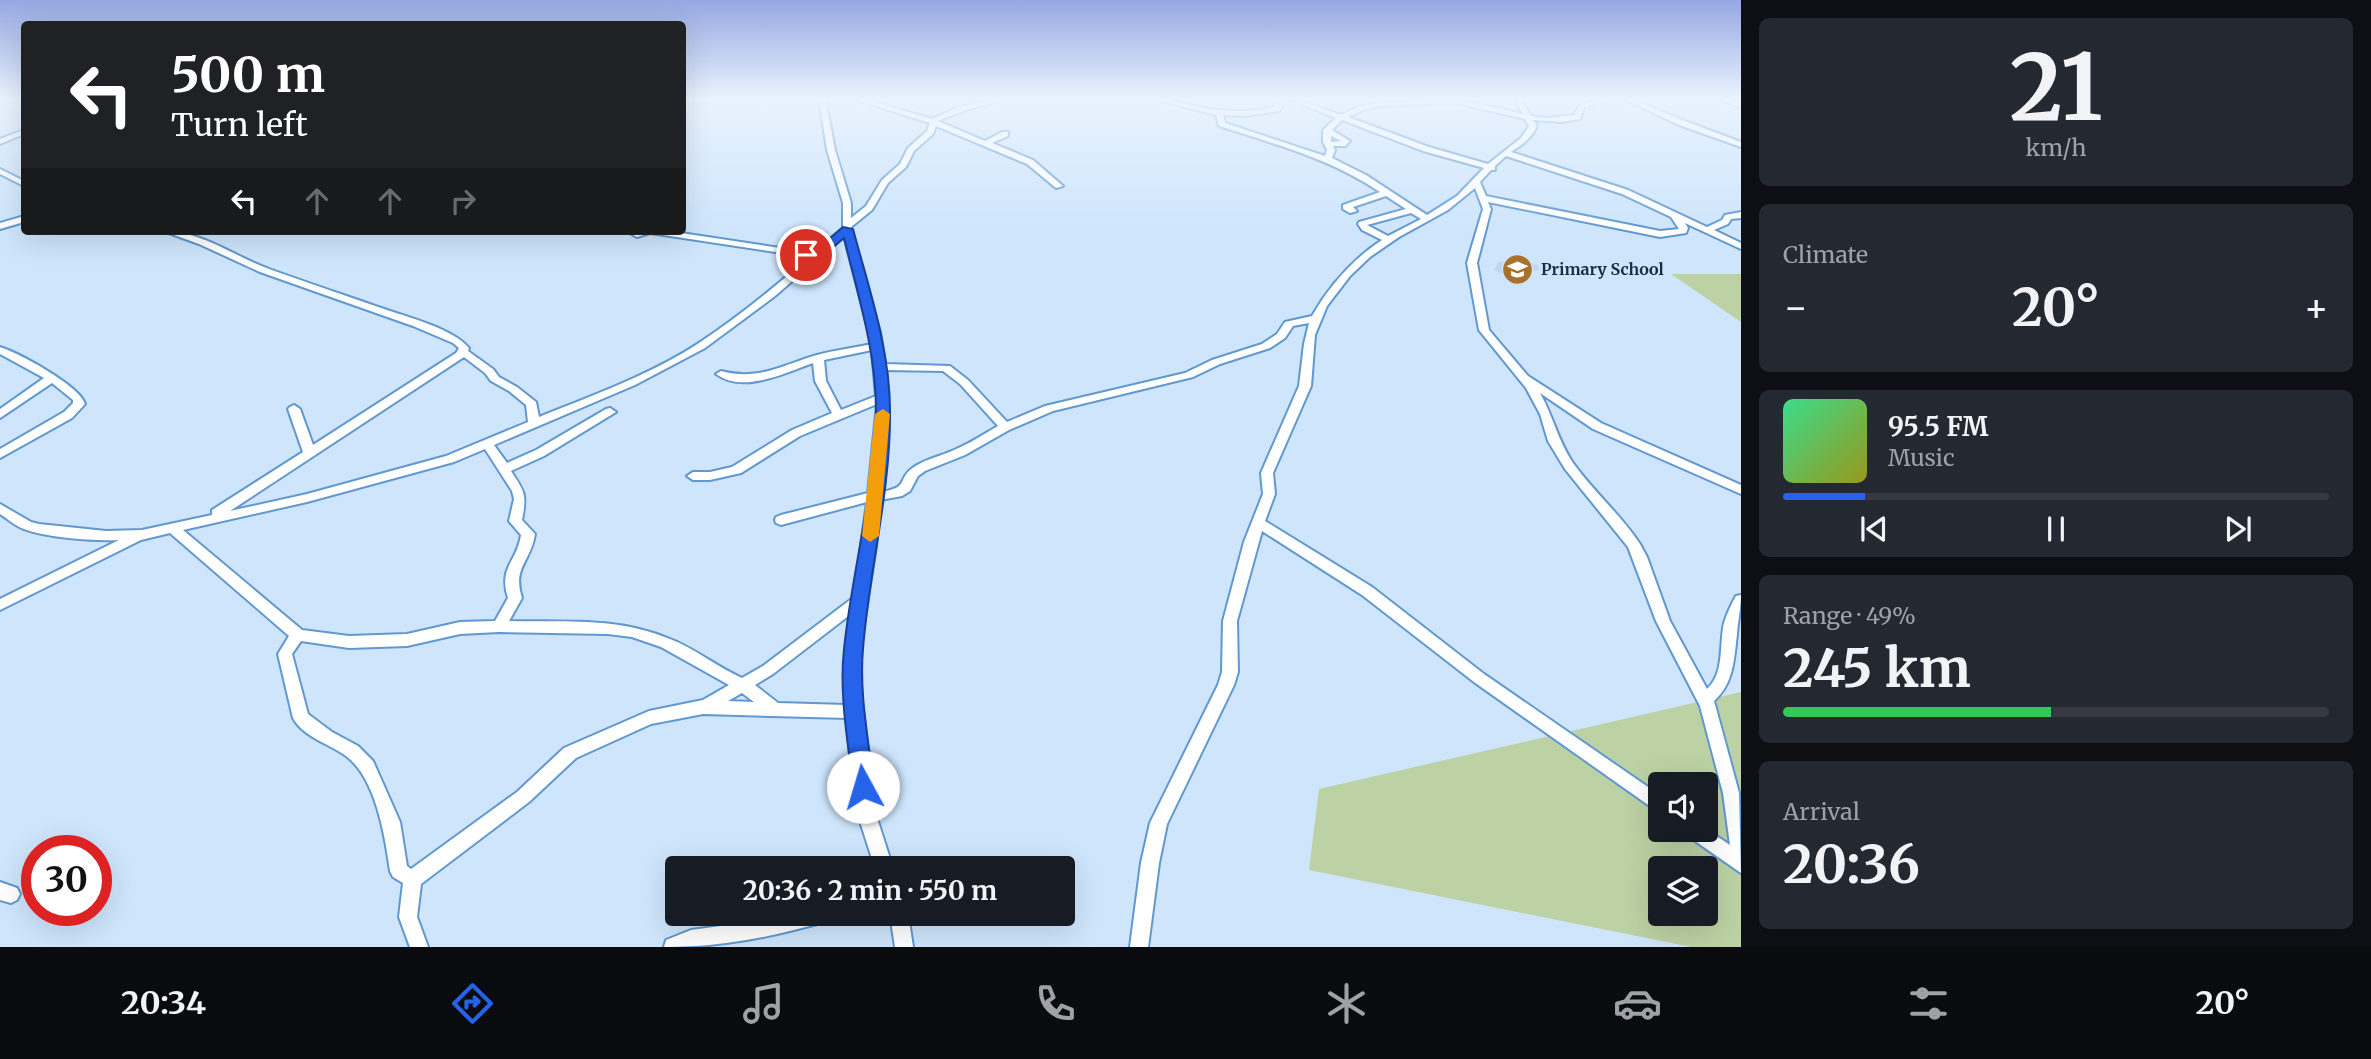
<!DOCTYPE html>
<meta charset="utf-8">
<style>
body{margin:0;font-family:Merriweather,serif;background:#242831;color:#f1f3f6;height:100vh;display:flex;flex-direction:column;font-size:26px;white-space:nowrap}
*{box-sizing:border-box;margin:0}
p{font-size:23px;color:#9ea1a6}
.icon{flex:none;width:38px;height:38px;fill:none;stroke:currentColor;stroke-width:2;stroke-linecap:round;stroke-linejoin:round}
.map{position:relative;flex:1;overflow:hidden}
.drawer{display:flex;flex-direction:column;gap:18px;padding:18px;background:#0d0f14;width:630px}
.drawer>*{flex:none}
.guide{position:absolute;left:21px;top:21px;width:665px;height:214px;border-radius:7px;box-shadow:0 7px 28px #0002;background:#202124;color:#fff;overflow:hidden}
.controls{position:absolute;left:1648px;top:772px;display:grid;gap:14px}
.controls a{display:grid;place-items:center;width:70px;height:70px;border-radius:7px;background:#171b24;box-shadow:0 7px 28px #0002;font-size:35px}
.speed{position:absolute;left:21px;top:835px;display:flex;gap:14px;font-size:35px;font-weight:700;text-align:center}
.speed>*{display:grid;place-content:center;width:91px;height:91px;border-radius:50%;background:#171b24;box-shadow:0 7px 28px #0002;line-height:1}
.speed .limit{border:10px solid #d22;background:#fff;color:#111}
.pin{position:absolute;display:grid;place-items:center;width:60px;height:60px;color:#fff;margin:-30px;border:4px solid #fff;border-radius:50%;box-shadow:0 2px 7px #0007}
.me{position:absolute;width:77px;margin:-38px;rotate:354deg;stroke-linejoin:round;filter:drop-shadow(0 0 5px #0008)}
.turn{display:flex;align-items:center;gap:24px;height:147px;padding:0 35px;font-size:32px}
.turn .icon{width:91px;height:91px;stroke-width:2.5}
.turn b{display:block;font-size:49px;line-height:60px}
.lanes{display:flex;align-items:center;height:66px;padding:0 35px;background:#0003;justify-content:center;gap:35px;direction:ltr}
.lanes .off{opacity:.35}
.big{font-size:52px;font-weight:700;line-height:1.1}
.drawer .tile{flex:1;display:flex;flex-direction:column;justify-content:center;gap:10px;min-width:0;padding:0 24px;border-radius:10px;background:#242831}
.drawer .dial{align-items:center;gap:0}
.dial b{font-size:91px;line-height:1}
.song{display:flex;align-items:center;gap:21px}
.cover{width:84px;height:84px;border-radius:10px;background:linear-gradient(135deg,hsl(150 70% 55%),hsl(60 70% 35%))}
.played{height:7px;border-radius:4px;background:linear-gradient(90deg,#2563eb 15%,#363941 15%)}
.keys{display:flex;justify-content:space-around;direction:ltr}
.heat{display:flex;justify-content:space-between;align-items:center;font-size:38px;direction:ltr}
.charge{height:10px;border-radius:5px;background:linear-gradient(90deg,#34c759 49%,#363941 0)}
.trip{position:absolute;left:665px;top:856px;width:410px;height:70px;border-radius:7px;background:#171b24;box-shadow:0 7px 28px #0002;font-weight:700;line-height:70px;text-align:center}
.tabs{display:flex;height:112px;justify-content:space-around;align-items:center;background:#090b0e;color:#9ea1a6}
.tabs .icon{width:49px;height:49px}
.tabs .active{color:#2563eb}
.tabs b{font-size:32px;color:#f1f3f6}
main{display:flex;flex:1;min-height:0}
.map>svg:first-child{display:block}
.built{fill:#bed7f0}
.green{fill:#bcd2a4;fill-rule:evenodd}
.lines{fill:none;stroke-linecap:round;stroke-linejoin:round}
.minor-casing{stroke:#6098cf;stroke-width:4}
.minor{fill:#fff;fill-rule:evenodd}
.route{fill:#2563eb;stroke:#184099;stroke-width:2}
.slow{fill:#f59e0b}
.labels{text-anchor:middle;stroke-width:7;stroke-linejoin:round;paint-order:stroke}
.far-poi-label{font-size:16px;font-weight:bold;fill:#172f45;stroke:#cee5fc;text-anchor:start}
</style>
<main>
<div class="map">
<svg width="1741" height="947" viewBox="0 0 1741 947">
<rect width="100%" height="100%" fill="#cee5fc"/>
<path class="built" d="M1523,260L1544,268L1510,278L1494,270L1498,262Z"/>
<path class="green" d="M1671,274H1741V322Z
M1741,692V947H1691L1309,870L1319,789ZM1661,784H1706V830H1661ZM1661,868H1706V914H1661Z"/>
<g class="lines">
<defs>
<path id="minor" d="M819,98H825L835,150L851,203V218L866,206L882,180L900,164L908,148L927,131L930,123L853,99L852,98H861L932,119L961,106L1000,98H1010L1009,99L966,110L938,121L985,141L1002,132H1008V136L992,143L1033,160L1063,186L1056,188L1027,164L936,126L933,134L914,151L906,167L888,183L872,210L851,227L857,255L880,332L885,364L950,366L968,380L1007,422L1045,406L1185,373L1212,360L1262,344L1277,334L1285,322L1312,316C1330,285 1353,259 1382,240L1362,230L1358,224L1359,222L1406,209L1386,196L1353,207L1357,211L1350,213L1343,209V205L1380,192C1329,158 1277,145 1219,126L1216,115L1154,99L1153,98H1162C1199,109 1235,116 1274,107L1275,98H1281L1282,107L1279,111L1245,116L1223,115L1225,123L1325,156L1327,150L1323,142V130L1336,118L1286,98H1294L1341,115L1360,106L1375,103L1453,98L1523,114L1514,98H1520L1531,116L1547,118L1574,115L1579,106L1602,98H1610L1584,108L1580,119L1562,122L1533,120L1537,126C1532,138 1522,145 1511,152L1628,190L1707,227L1722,220L1725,215L1741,212V218L1731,219L1728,224L1714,230L1741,243V249L1685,223L1688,228L1686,233L1660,237L1488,202L1491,209L1477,263L1489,330L1528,376L1601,423L1741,485V494L1593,429L1540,393C1553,416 1558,441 1573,463C1593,491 1621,515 1640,544L1647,557L1670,621L1707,689C1725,673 1719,644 1724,623C1727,613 1731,605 1736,596L1741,595C1741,608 1738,620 1737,634C1734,659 1734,683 1714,701L1739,793L1741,873L1688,836L1685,830L1706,829L1730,845L1723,793L1700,706L1656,621L1628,547L1565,469L1548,441L1540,414L1526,388L1479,330L1467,263L1483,209L1475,188L1448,210L1399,237L1370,257L1350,276L1327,306L1315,335L1311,386L1273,473L1275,494L1265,521L1372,587L1484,674L1661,796V814L1474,682L1362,595L1262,531L1237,621L1238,672L1234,685L1167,824L1159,863L1148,947H1130L1141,863L1150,823L1218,685L1222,672L1223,621L1244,542L1263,494L1261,473L1299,386L1304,344L1309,323L1293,326L1285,338L1270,348L1220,364L1193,377L1053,411L1009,430L965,455L925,471L918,476L910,491L902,496L880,500L876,546L860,650L861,693L875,812L893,868H875L857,812L848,718L703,714L651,724L576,758L529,802L421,884L417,917L428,947H410L399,917L403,883L393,877L390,871C385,836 376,778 346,756C330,744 303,737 293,718L278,654L289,636L170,533L141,540L0,610V599L119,540C94,541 47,538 24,529C15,526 8,519 0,514V504L31,522L39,524L106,531L142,530L212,515V510L303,452L288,409L290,407L294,405L300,409L313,445L456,353L459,348L453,343L413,326L260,272L199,244L163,231C201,231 234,256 269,269C308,283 347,296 387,310C411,318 453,329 469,348L468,351L493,369L499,377L517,387L536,402L539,417C591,396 652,374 699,343C738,317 774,288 809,257L650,233L637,237L626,231H668L806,252L817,251L843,228V203L827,150ZM1457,103L1525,119L1529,126L1521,138L1488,164L1429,147L1348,117L1365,109L1387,105ZM1342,120L1423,151L1484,168L1457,196L1427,215L1366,175L1332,158L1335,150L1333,146H1345L1350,141L1332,130ZM1331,136L1341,141L1331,142ZM1506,156L1622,194L1671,217L1679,229L1660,231L1486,196L1480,182L1491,170H1495V166ZM1411,213L1421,219L1388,236L1367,225ZM844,236L872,344C853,348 835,350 817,355C782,365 759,381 721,371L716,374C743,394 785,373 813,363L815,381L832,413L792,430L732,467L710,472H693L687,476L693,480H710L741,473L800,436L877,404L868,493L781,515L776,517L775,520L776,523L781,525L867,502L854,597L763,666L742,678C717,667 696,649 670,639C618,617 565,622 509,621L522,598C512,567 531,562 535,534L522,520C527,495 525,492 511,471L544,456L616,412L610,408L606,409L536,450L507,463L494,445L635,385L705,348L775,296ZM872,350L876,396L841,410L826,381L824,360ZM464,357L485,373L491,381L509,391L526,405L528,422L446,456L307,494L230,511ZM886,370L943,371L960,384L998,426C984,434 969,444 954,450C941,456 926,459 914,467C896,479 911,487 881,492L889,411ZM485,449L512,491L514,499L509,521L521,535C517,562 498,567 508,598L495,621L460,622L407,634L349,636L302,630L183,530L307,502L454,462ZM851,614L846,650L847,705L778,703L755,685L773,674ZM499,632L608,634L632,637L661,647L729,685L703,700L649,711L564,748L517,792L411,869L407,866L400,822L373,761L358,746L332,732L308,714L292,654L301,641L349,648L407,646L460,634ZM742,693L754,702L728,701Z
M1622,98H1630L1685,121L1741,142V147L1679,125Z
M1715,98H1724L1741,103V107Z
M24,130V134L0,144V139Z
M0,169L24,181V186L0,174Z
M21,217H24V222L0,229V223Z
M0,347C19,353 80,386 85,404L72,418L0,458V449L64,412L73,403V400L52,383L0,418V409L44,378L0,354Z
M0,882L17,888L20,894L17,900L11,903L0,900Z
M786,914H830L828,921L821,923C765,938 722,947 664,947L666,940L691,930L758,921Z
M890,914H908L913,947H895Z"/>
</defs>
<use href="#minor" class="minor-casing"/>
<use href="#minor" class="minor"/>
</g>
<linearGradient id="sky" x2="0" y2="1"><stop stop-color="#95a7e1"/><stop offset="0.43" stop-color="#e9f3fe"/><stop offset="1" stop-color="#e9f3fe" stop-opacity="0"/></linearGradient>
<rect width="1741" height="230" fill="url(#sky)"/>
<path class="route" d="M843,227L853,229C869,289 890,349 890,411C891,491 869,570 863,649C859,695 869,742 874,787L871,794L863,797L856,794L853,787C848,742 839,694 844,649C852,570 875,491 876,411C876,351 858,295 844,238C832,248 816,265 800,255L816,250Z"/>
<path class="slow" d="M883,409L890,414L879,536L870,542L862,536L875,414Z"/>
<defs>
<symbol id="school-disc" viewBox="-11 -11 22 22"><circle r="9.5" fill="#a8722d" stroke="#cee5fc"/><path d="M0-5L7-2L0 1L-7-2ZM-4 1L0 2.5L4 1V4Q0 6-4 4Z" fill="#fff"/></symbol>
</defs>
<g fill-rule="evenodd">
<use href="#school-disc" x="1500" y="252" width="35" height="35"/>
</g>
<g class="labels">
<g class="far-poi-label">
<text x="1541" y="275">Primary School</text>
</g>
</g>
</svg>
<div class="controls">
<a><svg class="icon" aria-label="sound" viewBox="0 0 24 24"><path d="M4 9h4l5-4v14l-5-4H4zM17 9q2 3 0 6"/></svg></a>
<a><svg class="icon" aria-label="layers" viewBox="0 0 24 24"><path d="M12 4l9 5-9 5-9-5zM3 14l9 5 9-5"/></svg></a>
</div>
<div class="speed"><div class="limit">30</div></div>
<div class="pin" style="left:806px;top:255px;background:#d93025"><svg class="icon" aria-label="arrive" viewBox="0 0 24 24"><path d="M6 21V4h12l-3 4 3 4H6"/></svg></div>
<svg class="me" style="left:863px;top:787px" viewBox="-20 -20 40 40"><circle r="19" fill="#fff"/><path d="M0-13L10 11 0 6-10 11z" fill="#2563eb"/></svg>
<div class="trip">20:36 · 2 min · 550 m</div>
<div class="guide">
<div class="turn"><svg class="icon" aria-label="left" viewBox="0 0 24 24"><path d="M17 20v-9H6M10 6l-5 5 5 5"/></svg><div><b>500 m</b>Turn left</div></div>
<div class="lanes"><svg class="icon" aria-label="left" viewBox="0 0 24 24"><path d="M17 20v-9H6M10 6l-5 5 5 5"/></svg><svg class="icon off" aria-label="ahead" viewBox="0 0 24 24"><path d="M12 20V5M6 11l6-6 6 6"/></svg><svg class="icon off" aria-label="ahead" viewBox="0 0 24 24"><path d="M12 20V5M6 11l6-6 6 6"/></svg><svg class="icon off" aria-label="right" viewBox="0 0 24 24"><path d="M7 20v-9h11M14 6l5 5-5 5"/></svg></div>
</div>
</div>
<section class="drawer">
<div class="tile dial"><b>21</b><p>km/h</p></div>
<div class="tile"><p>Climate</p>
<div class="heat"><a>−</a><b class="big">20°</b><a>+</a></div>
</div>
<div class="tile">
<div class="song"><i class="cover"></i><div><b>95.5 FM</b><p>Music</p></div></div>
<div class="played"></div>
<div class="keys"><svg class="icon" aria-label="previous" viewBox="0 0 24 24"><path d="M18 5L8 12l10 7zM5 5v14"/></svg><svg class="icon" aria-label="pause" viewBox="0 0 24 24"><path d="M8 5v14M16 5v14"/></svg><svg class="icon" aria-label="next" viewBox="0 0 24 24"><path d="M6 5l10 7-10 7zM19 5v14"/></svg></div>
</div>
<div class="tile"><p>Range · 49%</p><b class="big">245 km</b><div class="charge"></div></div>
<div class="tile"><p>Arrival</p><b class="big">20:36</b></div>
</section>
</main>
<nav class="tabs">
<b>20:34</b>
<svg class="icon active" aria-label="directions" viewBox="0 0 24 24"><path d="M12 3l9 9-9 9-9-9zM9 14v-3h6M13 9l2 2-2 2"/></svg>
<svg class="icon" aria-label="music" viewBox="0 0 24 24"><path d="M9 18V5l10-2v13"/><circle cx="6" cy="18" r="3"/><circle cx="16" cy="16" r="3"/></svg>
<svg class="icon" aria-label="phone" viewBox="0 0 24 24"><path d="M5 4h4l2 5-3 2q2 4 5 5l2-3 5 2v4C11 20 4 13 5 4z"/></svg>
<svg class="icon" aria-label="climate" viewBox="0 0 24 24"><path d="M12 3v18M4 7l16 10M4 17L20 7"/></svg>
<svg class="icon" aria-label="car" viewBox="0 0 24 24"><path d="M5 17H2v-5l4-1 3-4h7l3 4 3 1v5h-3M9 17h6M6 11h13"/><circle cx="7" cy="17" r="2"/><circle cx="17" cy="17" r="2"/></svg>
<svg class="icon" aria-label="filters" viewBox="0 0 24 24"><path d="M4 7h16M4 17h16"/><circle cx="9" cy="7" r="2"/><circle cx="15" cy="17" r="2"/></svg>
<b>20°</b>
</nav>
